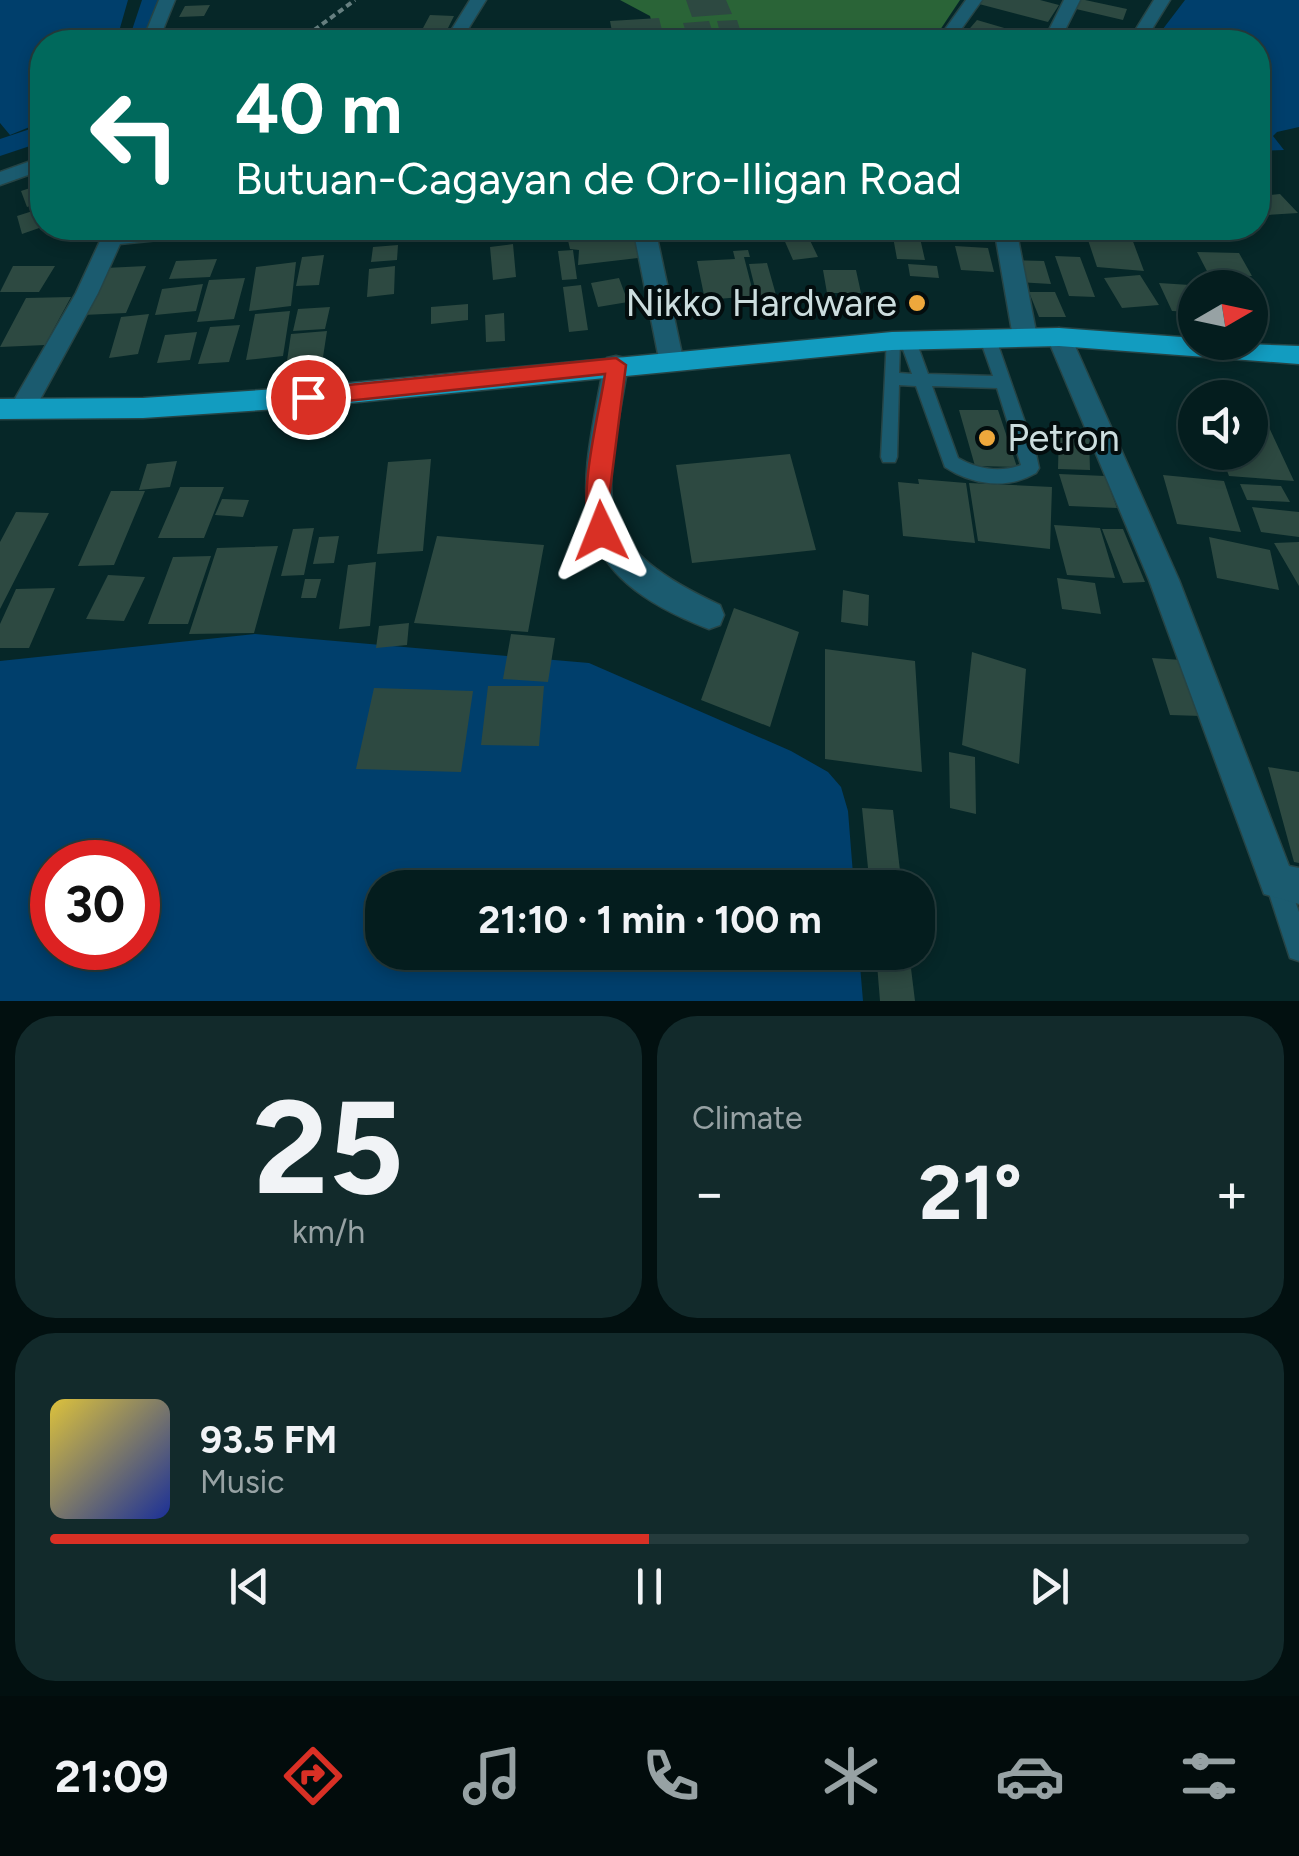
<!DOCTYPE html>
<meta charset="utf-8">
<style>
body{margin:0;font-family:Figtree,sans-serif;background:#122a2b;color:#f1f3f6;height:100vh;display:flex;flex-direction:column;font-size:38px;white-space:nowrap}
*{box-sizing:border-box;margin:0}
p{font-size:32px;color:#97a2a4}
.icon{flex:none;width:55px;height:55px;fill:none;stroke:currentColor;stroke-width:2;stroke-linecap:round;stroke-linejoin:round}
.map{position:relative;height:1001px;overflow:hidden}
.sheet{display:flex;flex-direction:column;gap:15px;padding:15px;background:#021010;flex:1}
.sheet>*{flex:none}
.hud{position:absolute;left:30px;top:30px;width:1240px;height:210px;border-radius:40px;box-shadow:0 5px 15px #0003,0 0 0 2px #253b3c;background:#00695c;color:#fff;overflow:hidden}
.needle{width:65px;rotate:81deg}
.tools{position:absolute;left:1178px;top:270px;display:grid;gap:20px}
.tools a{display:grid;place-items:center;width:90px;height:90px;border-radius:50%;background:#041d1e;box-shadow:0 5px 15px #0003,0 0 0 2px #253b3c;font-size:50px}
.speed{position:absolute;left:30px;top:840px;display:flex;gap:20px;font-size:50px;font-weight:700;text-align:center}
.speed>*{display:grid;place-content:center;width:130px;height:130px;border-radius:50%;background:#041d1e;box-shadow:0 5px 15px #0003,0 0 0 2px #253b3c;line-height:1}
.speed .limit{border:15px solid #d22;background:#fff;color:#111}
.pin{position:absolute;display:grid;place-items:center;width:85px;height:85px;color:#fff;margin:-42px;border:5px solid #fff;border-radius:50%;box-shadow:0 2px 10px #0007}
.me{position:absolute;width:110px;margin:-55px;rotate:358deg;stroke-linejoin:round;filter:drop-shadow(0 0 8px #0008)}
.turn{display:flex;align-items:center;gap:35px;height:210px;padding:0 40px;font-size:45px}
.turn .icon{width:130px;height:130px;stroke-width:2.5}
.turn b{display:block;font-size:70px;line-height:85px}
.big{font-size:75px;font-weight:700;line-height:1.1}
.sheet .widget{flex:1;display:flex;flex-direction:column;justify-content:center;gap:15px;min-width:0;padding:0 35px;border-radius:40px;background:#122a2b}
.sheet .dial{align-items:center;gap:0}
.dial b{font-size:130px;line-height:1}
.song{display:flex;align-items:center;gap:30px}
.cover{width:120px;height:120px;border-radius:15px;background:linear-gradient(135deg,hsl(50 70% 55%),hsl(230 70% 35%))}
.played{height:10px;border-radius:5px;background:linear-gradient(90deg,#d93025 50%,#253b3c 50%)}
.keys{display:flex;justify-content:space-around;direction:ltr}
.heat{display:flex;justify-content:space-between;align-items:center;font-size:55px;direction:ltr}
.sheet .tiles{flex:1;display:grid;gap:15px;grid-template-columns:1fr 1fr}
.widget:last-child{grid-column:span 2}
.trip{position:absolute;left:365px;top:870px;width:570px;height:100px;border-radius:40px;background:#041d1e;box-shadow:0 5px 15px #0003,0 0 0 2px #253b3c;font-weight:700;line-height:100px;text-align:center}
.tabs{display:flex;height:160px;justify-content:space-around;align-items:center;background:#020c0c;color:#97a2a4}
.tabs .icon{width:70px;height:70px}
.tabs .current{color:#d93025}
.tabs b{font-size:45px;color:#f1f3f6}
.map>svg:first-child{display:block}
.forest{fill:#2a6437}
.water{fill:#003f6c;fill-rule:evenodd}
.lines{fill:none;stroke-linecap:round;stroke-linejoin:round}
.canal{fill:#003f6c;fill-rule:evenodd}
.building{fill:#2d4941}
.service-casing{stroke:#264445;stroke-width:3}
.minor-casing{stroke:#264445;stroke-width:3}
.tertiary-casing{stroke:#264445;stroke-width:3}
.trunk-casing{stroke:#264445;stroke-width:3}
.path{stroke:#678081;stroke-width:4;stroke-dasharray:6 4;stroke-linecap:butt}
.service{fill:#1b5b6f;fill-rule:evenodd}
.minor{fill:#1b5b6f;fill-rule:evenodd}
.tertiary{fill:#1b5b6f;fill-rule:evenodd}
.trunk{fill:#129cc0;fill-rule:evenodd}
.route{fill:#d93025;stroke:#8d1f18;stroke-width:2.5}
.poi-dot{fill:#eea83c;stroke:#030d0e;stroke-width:4}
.labels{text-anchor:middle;stroke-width:8;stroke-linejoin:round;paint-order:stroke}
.poi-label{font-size:38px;fill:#ccddde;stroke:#030d0e;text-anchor:end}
</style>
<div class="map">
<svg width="1299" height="1001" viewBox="0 0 1299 1001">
<rect width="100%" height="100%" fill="#062728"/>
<path class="forest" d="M620,0H960L936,36L924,42H657L650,16Z"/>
<path class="water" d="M0,0H128L116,42H42V122L10,135L0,123Z
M1185,0H1299V127L1277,132L1273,136L1284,150L1258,151V42H1153Z
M255,634L589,663L791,751L828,772L841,787L848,811L854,887L382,888V952L859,953L863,1001H0V661ZM52,862H138V948H52Z"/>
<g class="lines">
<path class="canal" d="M142,0H164L150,42H128Z
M42,125V142L0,156V139Z"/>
</g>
<path class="building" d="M686,0H726L732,14L692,17Z
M982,0H1040L1059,5L1048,22L979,4Z
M1079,0H1085L1127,9L1123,20L1076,9Z
M210,5L204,16L179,17L185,6Z
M430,15L454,16L447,30L423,28Z
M659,18L665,42H614L610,21Z
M737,20L743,39L722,40L717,21Z
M977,20L1039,38L1035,42H994L965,34Z
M709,21L715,39L689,41L683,23Z
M536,31V42H509V32Z
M247,32L273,35L266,42H237Z
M220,34L215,42H183L188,35Z
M801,36H838L840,42H802Z
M42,184V202L27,207L21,191Z
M1280,194L1298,213L1268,215L1258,204V196Z
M42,208V227L22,234L17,216Z
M565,228H634L638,258L578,265L579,250L570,249Z
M779,228H804L818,257L793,260Z
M1084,228H1128L1144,271L1097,267Z
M893,237L920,238L925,260L897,259Z
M513,244L516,277L493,280L490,247Z
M398,245L397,260L371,262L373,247Z
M955,246L988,248L994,272L961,270Z
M573,250L577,279L562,280L558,251Z
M748,250L750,257H744L754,296L705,300L697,261L735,259L733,251Z
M1197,252L1239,253L1252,276L1209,275Z
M324,255L319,285L296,286L302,257Z
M1055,256L1080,257L1095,297L1069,296Z
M217,259L210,277L169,279L176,261Z
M1010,260L1044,261L1051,284L1017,282Z
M296,262L291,306L249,311L256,267Z
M767,263L778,302L759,304L749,264Z
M908,264L937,266L939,278L910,276Z
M13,266H55L39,292H0Z
M146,266L126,313L83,315L105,268Z
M395,266L394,294L367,297L369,269Z
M823,270H856L861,293H827Z
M1140,275L1159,305L1122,308L1104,278Z
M245,278L234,319L197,322L209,280Z
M619,278L628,302L598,307L591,283Z
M1159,283L1190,285L1195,295V312L1172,311Z
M203,284L196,311L155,315L162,289Z
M581,285L588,330L569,332L563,287Z
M1029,292H1055L1066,317H1039Z
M71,297L45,345L0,347L26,298Z
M468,304V320L431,324V307Z
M330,307L325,329L293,331L298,309Z
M290,311L283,356L246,360L255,314Z
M504,313L505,341L486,342L485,315Z
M149,314L138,354L109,358L121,317Z
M240,325L229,362L198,364L210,327Z
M327,331L323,357L287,361L291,334Z
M197,332L190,360L157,363L165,335Z
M1250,407L1260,408L1294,481L1229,476L1220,452H1250Z
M959,410H998L1017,467L975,466Z
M1181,427L1195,428V452H1215L1218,463L1193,461Z
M1059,432L1089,436L1090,470L1058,469Z
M790,454L816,550L692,563L676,465Z
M431,459L423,551L377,554L388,462Z
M177,461L170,487L139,490L147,464Z
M1059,474L1105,476L1117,508L1069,506Z
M1163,475L1224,481L1241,532L1177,524Z
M918,479L966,483L975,543L903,536L898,482L919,484Z
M969,483L1052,487L1050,549L978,541Z
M1240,484L1281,486L1290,502L1247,500Z
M180,487H224L204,538H158Z
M111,491H145L114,565L78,566Z
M222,499L249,500L243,517L215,515Z
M1252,507L1299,512V537L1261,532Z
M16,512L49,513L0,609V542Z
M1054,525L1100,528L1115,578L1067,575Z
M314,528L304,575L281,576L293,529Z
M1102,529H1123L1145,582L1123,583Z
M339,536L334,563L313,564L319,537Z
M437,536L544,545L528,632L414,623Z
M1209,537L1270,550L1279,590L1217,578Z
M1299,542V586L1274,543Z
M278,546L254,633L189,634L217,548Z
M211,556L188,624H148L173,557Z
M376,562L370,626L339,629L348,565Z
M108,575L145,577L124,621L86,619Z
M1057,578L1095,583L1101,614L1062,609Z
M305,579H321L316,598H301Z
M55,588L29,648H0V624L16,589Z
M843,590L869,595L868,626L841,622Z
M734,608L799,632L770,727L701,700Z
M409,623L407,645L376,648L379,626Z
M511,634L555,638L548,682L503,679Z
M825,649L915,661L922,772L825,759Z
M972,652L1026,669L1019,764L962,745Z
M1152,658L1182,660L1201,716L1170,715Z
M488,686H544L539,746L481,745Z
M374,688L473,691L461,772L356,769Z
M949,752L975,757L976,814L950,808Z
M1268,767L1299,772V863L1294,862Z
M862,808L893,810L902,888H870Z
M876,952H909L915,1001H880Z"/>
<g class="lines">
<defs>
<path id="service" d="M988,333L996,339L1036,454L1039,468L1036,473C1007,490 972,485 945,467L916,386L899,385L897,457L895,462H883L881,457L887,337L892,335L900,341L899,373L912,374L900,341L908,335L916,341L928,374L993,376L980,339ZM932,386L997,388L1021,465C1000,473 977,469 958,458Z
M1277,869L1285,873L1299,912V961L1290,958L1265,881L1269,873Z"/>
<path id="minor" d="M159,0H175L158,42H142Z
M470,0H486L460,42H444Z
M966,0H982L952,42H936Z
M1064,0H1080L1059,42H1043Z
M1154,0H1170L1144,42H1128Z
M106,228H217L206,235L120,244L98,293L31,416H13L9,409L76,293Z
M994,228H1016L1037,337L1025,346L1013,337Z
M1059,328L1071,337L1179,580L1289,866L1299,868V904L1264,894L1149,580L1047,337Z
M616,356L625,358L628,365C606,498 582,541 720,605L724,615L720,625L709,629C559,571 578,500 604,365L607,358Z"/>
<path id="tertiary" d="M42,157V170L0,185V172Z
M633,228H655L683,359L680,365H662L659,359Z"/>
<path id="trunk" d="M1059,328L1195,338V342L1299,346V364L1059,346L892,350L308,407L143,418L0,419V399L143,398L308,387L892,332Z"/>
</defs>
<use href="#service" class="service-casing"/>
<use href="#minor" class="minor-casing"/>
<use href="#tertiary" class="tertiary-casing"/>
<use href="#trunk" class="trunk-casing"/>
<path class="path" d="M298,42L355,0"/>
<use href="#service" class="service"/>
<use href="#minor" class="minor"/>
<use href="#tertiary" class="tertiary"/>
<use href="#trunk" class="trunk"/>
</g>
<path class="route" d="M616,358L626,365L609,498L613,531L609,538L601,541L593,538C575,500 599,416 605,374L308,405L298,397L308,389Z"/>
<g class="poi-dot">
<circle cx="917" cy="303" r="10"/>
<circle cx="987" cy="438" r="10"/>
</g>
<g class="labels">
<g class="poi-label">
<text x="897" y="316">Nikko Hardware</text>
<text x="1007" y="451" text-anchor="start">Petron</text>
</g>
</g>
</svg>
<div class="tools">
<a><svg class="needle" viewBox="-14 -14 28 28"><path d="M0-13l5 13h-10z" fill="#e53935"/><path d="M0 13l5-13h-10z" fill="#97a2a4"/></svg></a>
<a><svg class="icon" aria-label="sound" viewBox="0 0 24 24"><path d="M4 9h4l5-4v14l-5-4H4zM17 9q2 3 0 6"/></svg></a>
</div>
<div class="speed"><div class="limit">30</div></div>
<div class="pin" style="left:308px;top:397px;background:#d93025"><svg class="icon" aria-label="arrive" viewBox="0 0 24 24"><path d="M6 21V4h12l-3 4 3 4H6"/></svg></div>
<svg class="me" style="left:601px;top:531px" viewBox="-20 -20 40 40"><path d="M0-17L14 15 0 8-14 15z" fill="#d93025" stroke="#fff" stroke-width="4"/></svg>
<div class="trip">21:10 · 1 min · 100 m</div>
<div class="hud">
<div class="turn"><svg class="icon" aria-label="left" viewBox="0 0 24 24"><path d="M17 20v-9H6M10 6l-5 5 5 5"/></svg><div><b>40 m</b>Butuan-Cagayan de Oro-Iligan Road</div></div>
</div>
</div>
<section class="sheet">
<div class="tiles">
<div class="widget dial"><b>25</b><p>km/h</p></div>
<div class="widget"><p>Climate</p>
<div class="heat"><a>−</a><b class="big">21°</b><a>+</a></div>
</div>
<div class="widget">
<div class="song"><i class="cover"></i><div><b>93.5 FM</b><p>Music</p></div></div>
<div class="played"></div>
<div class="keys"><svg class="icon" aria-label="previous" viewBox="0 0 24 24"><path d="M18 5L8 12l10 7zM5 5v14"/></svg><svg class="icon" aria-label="pause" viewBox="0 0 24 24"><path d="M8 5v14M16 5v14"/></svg><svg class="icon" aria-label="next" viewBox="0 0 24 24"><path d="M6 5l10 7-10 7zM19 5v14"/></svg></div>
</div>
</div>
</section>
<nav class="tabs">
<b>21:09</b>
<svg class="icon current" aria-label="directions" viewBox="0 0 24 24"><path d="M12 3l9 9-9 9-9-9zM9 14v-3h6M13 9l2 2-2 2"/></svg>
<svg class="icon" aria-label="music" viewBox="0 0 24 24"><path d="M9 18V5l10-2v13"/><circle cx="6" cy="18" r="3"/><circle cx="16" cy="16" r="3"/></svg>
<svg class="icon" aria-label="phone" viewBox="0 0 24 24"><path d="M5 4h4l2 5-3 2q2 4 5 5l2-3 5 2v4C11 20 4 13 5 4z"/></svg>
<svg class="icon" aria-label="climate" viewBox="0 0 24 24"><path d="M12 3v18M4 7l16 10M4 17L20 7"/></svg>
<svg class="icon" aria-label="car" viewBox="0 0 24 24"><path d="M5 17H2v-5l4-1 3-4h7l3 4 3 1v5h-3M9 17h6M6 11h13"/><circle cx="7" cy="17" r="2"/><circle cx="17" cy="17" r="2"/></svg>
<svg class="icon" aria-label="filters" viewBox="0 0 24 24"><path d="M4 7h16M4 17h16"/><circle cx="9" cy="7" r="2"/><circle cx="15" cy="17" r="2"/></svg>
</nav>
